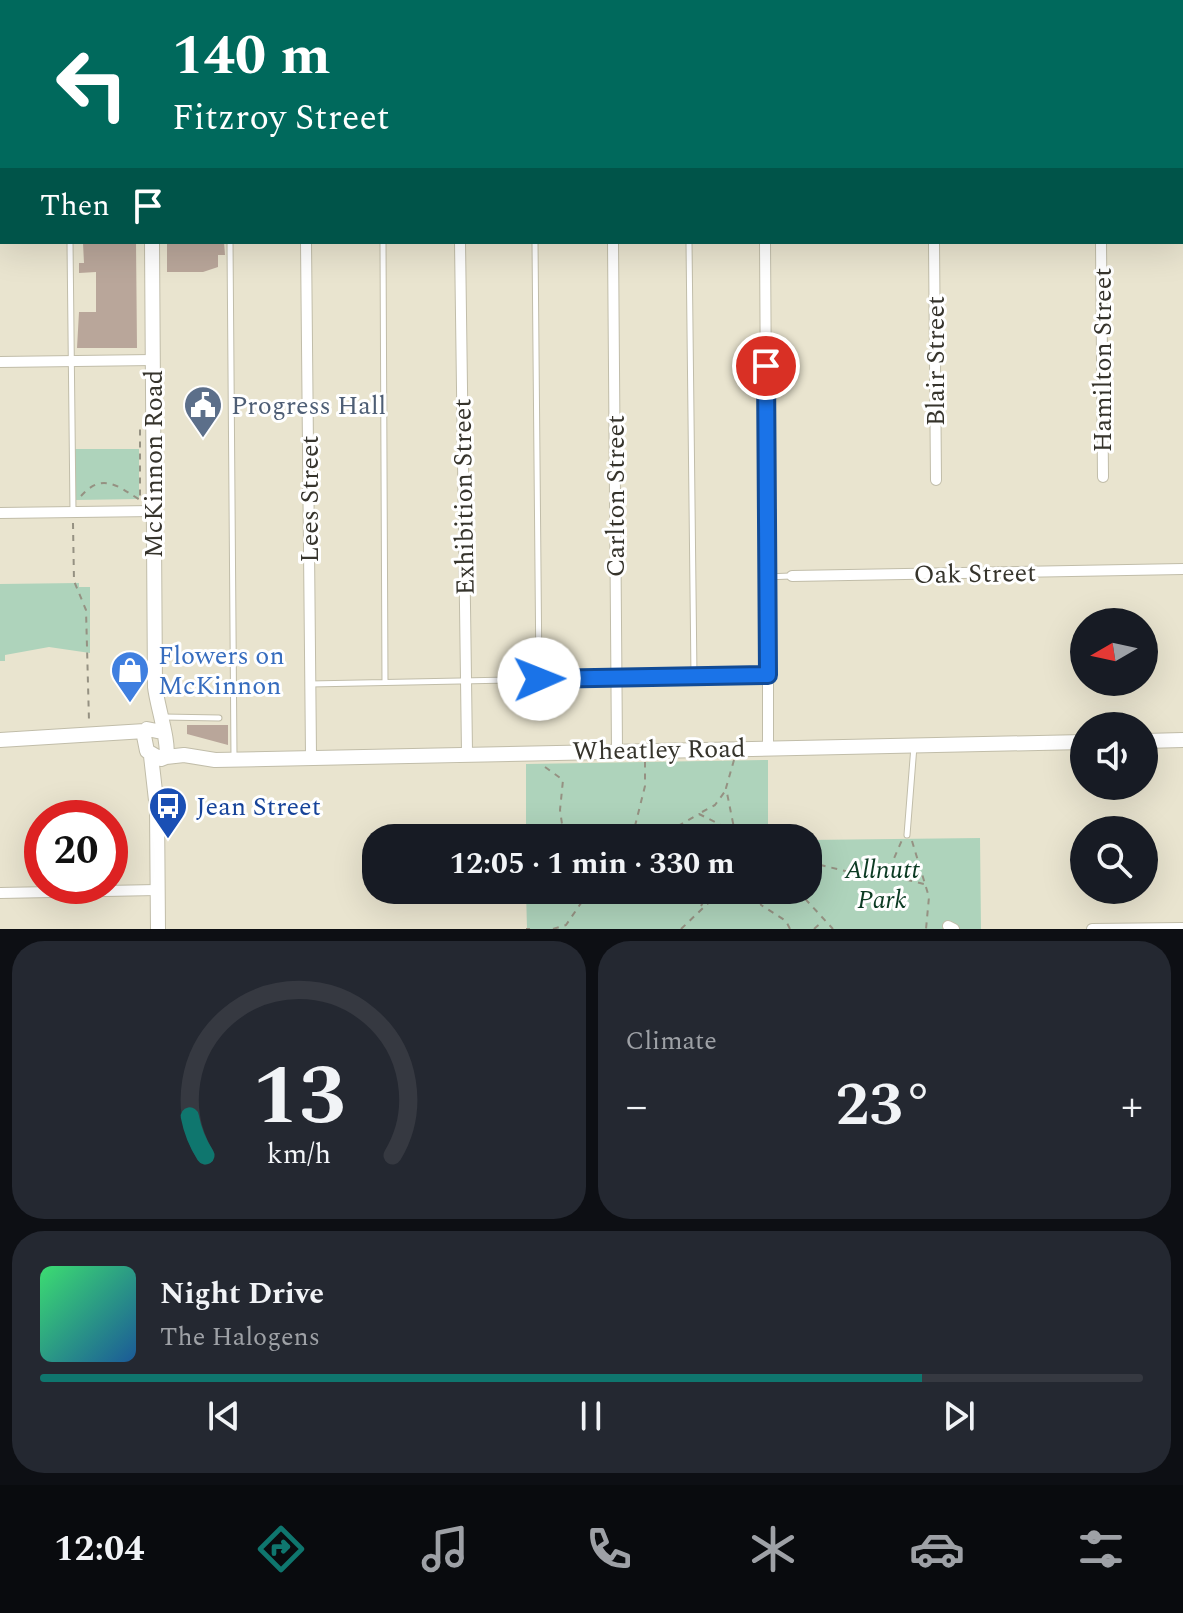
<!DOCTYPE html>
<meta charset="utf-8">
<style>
body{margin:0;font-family:Spectral,serif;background:#242831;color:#f1f3f6;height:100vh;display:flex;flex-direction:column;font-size:30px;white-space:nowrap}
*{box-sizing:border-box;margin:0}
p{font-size:26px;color:#9ea1a6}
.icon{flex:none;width:44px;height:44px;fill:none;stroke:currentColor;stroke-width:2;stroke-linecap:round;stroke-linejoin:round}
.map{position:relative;height:929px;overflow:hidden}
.side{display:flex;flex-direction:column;gap:12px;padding:12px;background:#0d0f14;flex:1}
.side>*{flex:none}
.guide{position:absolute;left:0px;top:0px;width:1184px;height:244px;box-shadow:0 8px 32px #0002;background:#00695c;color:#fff;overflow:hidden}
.needle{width:52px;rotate:261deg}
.controls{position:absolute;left:1070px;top:608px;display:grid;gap:16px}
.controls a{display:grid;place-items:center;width:88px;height:88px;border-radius:50%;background:#171b24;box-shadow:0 8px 32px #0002;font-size:40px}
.speed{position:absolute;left:24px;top:800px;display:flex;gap:16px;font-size:40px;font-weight:700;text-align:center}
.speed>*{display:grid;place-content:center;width:104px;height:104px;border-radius:50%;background:#171b24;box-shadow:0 8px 32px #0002;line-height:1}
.speed .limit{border:12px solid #d22;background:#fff;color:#111}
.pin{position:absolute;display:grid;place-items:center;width:68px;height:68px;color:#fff;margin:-34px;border:4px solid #fff;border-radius:50%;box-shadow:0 2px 8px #0007}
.me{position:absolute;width:88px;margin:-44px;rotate:89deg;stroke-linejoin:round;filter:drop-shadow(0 0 6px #0008)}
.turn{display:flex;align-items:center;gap:28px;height:168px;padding:0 40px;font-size:36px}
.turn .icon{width:104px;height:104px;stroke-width:2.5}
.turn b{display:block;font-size:56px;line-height:68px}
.then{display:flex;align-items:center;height:76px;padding:0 40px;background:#0003;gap:16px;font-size:30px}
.big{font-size:60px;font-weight:700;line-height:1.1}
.side .widget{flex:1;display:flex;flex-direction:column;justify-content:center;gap:12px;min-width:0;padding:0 28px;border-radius:32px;background:#242831}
.side .dial{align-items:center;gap:0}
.dial svg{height:208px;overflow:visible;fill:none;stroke:#363941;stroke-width:7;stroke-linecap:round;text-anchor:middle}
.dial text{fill:#f1f3f6;stroke:none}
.song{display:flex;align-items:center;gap:24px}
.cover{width:96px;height:96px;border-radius:12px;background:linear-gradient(135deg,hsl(140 70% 55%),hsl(210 70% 35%))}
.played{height:8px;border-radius:4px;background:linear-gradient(90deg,#0f766e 80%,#363941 80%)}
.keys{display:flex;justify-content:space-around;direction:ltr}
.heat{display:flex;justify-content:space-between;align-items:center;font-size:44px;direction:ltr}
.side .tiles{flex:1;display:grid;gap:12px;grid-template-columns:1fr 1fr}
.widget:last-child{grid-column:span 2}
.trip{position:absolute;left:362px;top:824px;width:460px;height:80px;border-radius:32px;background:#171b24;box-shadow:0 8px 32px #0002;font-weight:700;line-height:80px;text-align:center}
.menu{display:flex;height:128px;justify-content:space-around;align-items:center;background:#090b0e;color:#9ea1a6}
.menu .icon{width:56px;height:56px}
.menu .active{color:#0f766e}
.menu b{font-size:36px;color:#f1f3f6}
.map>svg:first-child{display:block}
.green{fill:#aed3bb}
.building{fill:#b9a69a}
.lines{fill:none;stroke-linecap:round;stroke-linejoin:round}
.lane-casing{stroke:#c1bda9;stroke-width:7}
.street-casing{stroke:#c1bda9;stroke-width:12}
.secondary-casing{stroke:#c1bda9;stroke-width:16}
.path{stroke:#959182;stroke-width:2;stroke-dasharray:6 6;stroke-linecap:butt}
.lane{stroke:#fff;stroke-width:5}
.street{stroke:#fff;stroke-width:10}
.secondary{stroke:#fff;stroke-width:14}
.rail-casing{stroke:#787568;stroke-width:6}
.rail{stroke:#fff;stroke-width:3;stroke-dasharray:9;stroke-linecap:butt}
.route-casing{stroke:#114b97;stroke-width:20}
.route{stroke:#1a73e8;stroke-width:14}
.labels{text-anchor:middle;stroke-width:6;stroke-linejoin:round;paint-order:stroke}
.street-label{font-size:26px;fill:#36342c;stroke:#fff}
.service-label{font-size:26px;fill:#4e5e75;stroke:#fff;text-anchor:start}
.shop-label{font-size:26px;fill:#366cbe;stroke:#fff;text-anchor:start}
.transit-label{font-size:26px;fill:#164399;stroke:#fff;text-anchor:start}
.park-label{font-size:26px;font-style:italic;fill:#0c3b23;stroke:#fff}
</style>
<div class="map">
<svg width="1183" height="929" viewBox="0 0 1183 929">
<rect width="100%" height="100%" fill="#e9e4cf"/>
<path class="green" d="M75,449H139V499L75,500Z
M79,583V587H90V653L49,647L5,655V661H0V584Z
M768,760V838H526V764Z
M980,838L981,929H527L526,890H808V840Z"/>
<path class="building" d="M136,242L137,348H77L79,312H96V272L79,273V263H84L83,243Z
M167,242H224L225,255H218V267L203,272H167Z
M187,725H228V745L187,734Z"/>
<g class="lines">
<defs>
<path id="lane" d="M70,242L73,511
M230,242L234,756
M383,242L385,682
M535,242L539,679
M689,242L694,676
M767,554L768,600
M767,577L790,576
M310,684L767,675
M164,717L219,718
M907,835L914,746"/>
<path id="street" d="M967,0V2
M445,2V0
M792,2L797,0
M1182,73H1183
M1182,164H1183
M0,210H2
M306,242L311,755
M460,242L467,752
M613,242L617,749
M765,242L767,553
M934,242L936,480
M1101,242L1103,477
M0,362L153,360
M0,513L154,511
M792,576L1183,569
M768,601V747
M0,893L157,890
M948,926L954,929
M1092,929L1183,928"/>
<path id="secondary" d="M150,2V0
M152,242L155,687C157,705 170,744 166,757L161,759L147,751L144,736L147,729L162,732
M0,740L145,731
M1144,741L1183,740
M151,756L157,809L158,929
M166,757L184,755L215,760L1084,742"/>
</defs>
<use href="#lane" class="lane-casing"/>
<use href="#street" class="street-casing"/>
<use href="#secondary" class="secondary-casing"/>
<path class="path" d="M82,0V2
M0,9H2
M1182,150H1183
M81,496C102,472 118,486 140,500V425
M73,523L74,581L86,610L89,721
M734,760L726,788L736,838
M545,767L563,780L560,810L564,838
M702,812L715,805L726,790
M632,838L645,786V762
M657,838L699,814L733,831
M912,841L929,897L926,929
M808,862L862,875L882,874L892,863L902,840
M883,874L924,884
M758,890L761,905L786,921L790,929
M797,890L833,929
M701,906L710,890
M526,929H530
M553,929L566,925L590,890
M681,929L722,890
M814,929L823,921"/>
<use href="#lane" class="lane"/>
<use href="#street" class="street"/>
<use href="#secondary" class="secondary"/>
<defs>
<path id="rail" d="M1182,88H1183
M0,104H2
M1182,114H1183
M0,125L2,126"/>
</defs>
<use href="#rail" class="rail-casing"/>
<use href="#rail" class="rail"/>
</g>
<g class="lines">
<defs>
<path id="route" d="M539,679L768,675L766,366"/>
</defs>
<use href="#route" class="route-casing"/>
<use href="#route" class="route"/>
</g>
<defs>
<symbol id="civic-pin" viewBox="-11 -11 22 30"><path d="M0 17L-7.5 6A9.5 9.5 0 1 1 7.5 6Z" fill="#5c6f8a" stroke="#fff"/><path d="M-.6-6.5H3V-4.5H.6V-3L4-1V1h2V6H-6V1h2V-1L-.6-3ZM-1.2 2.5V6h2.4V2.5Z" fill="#fff"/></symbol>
<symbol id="shop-pin" viewBox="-11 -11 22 30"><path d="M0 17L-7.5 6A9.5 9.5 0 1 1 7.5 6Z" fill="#3f7fe0" stroke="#fff"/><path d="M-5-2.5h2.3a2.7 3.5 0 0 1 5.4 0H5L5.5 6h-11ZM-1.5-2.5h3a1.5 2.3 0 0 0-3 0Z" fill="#fff"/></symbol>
<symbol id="bus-pin" viewBox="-11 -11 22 30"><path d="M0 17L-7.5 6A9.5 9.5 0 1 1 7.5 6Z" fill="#1a4fb4" stroke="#fff"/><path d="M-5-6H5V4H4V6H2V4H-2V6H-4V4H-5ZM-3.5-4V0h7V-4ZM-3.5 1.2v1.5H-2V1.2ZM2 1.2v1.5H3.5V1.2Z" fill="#fff"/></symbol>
</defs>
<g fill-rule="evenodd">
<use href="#civic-pin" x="181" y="383" width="44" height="60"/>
<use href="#shop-pin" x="108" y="648" width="44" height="60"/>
<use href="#bus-pin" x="146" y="784" width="44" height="60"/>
</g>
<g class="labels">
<g class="street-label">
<text transform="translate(1102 360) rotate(-90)" y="9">Hamilton Street</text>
<text transform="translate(935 361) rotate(-90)" y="9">Blair Street</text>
<text transform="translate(153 464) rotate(-90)" y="9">McKinnon Road</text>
<text transform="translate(615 496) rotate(-90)" y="9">Carlton Street</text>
<text transform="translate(463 497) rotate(-91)" y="9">Exhibition Street</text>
<text transform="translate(309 499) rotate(-90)" y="9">Lees Street</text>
<text transform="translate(975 573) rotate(-1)" y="9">Oak Street</text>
<text transform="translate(659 749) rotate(-1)" y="9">Wheatley Road</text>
</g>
<g class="service-label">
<text x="231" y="414">Progress Hall</text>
</g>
<g class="shop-label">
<text x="158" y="664">Flowers on<tspan x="158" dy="30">McKinnon</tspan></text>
</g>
<g class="transit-label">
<text x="196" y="815">Jean Street</text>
</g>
<g class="park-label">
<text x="882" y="878">Allnutt<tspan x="882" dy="30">Park</tspan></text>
</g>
</g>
</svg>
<div class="controls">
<a><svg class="needle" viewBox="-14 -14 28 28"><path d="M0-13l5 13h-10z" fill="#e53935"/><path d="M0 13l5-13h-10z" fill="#9ea1a6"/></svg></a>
<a><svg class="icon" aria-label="sound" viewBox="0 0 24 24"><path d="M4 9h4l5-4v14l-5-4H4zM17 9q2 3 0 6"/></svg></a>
<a><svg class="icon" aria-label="search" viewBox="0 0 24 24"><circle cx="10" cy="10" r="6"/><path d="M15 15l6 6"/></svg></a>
</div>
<div class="speed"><div class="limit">20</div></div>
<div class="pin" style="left:766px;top:366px;background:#d93025"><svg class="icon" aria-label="arrive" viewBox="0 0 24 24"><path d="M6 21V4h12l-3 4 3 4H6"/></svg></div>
<svg class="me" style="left:539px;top:679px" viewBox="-20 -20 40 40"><circle r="19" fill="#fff"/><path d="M0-13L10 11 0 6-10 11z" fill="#1a73e8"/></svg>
<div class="trip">12:05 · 1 min · 330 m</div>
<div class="guide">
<div class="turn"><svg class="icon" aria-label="left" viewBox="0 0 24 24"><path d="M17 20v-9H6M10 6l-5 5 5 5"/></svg><div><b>140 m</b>Fitzroy Street</div></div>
<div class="then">Then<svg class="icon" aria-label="arrive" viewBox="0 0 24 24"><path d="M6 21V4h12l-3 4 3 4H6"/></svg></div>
</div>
</div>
<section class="side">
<div class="tiles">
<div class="widget dial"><svg viewBox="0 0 100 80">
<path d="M14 69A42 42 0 1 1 86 69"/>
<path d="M14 69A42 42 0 0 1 8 54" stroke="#0f766e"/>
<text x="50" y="56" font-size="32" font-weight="700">13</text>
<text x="50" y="72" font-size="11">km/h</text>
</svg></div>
<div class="widget"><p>Climate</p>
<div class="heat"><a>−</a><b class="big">23°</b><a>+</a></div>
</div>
<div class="widget">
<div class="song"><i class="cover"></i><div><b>Night Drive</b><p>The Halogens</p></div></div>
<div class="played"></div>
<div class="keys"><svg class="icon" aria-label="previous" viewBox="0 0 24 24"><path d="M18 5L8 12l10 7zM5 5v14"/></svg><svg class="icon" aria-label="pause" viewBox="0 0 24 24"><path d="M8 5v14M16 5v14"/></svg><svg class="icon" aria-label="next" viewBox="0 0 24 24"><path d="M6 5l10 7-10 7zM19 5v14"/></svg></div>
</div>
</div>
</section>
<nav class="menu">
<b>12:04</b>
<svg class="icon active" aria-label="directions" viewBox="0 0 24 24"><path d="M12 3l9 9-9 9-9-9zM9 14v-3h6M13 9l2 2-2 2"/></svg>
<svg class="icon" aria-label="music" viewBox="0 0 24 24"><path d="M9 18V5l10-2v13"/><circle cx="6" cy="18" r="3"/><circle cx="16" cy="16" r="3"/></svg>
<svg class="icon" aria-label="phone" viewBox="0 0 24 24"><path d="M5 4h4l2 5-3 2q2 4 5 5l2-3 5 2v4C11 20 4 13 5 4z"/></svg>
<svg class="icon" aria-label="climate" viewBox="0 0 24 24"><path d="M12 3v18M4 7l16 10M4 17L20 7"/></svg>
<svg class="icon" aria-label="car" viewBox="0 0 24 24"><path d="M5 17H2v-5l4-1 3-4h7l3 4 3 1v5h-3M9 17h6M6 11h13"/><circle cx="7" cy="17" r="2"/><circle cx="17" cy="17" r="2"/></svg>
<svg class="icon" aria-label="filters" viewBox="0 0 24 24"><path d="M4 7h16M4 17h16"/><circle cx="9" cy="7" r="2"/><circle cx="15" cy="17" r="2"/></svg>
</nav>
